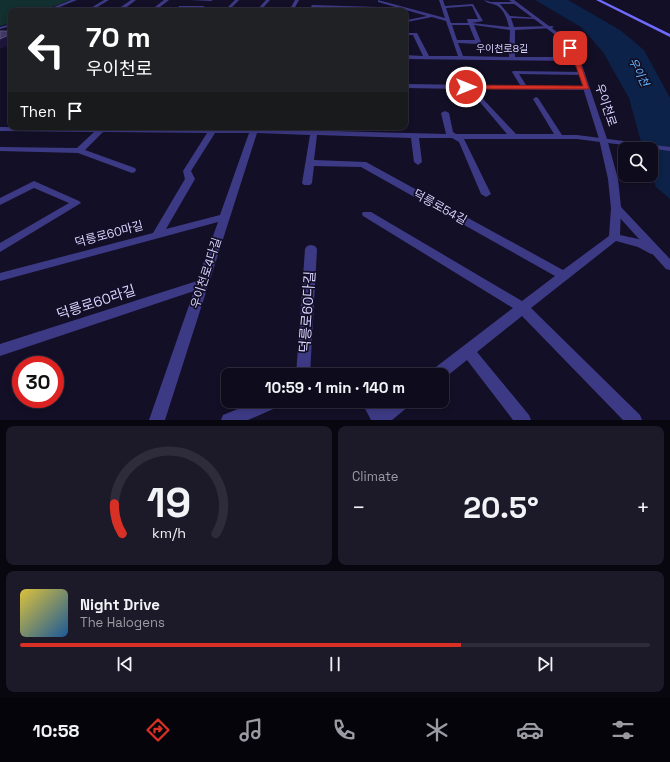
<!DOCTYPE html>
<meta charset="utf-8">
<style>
body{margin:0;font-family:"Space Grotesk","Noto Sans KR",sans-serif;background:#1c1929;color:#f1f3f6;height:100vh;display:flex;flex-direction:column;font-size:15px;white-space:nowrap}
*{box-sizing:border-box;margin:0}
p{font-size:13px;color:#9b9ba3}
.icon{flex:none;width:22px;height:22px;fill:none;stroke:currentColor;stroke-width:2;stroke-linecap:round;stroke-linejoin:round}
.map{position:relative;height:420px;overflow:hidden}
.panel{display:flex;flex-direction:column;gap:6px;padding:6px;background:#08060f;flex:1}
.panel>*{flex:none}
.hud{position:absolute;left:8px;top:8px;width:400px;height:122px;border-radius:8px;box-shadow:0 2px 6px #0003,0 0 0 1px #2e2b3b;background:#202124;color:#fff;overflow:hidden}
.fabs{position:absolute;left:618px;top:142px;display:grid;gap:8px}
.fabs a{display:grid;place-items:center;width:40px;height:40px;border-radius:8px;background:#0e0b1c;box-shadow:0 2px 6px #0003,0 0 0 1px #2e2b3b;font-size:20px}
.speed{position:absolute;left:12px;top:356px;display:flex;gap:8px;font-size:20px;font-weight:700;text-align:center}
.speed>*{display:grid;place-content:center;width:52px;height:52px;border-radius:50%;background:#0e0b1c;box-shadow:0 2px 6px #0003,0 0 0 1px #2e2b3b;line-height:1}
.speed .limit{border:6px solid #d22;background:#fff;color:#111}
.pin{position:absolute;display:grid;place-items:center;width:34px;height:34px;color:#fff;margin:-17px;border-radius:8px;box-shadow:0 2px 6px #0006}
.me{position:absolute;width:44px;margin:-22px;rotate:90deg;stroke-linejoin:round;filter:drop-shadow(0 0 3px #0008)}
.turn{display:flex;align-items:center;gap:14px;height:84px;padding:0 12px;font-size:18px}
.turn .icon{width:52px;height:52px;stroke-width:2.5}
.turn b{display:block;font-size:28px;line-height:34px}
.then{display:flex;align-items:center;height:38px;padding:0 12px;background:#0003;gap:8px;font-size:15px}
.big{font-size:30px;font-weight:700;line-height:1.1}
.panel .tile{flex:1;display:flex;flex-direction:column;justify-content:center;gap:6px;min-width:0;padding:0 14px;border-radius:8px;background:#1c1929}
.panel .dial{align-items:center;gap:0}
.dial svg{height:104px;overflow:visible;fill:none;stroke:#2e2b3b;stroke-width:7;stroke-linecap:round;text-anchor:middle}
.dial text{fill:#f1f3f6;stroke:none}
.song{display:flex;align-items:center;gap:12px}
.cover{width:48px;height:48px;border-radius:6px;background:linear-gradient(135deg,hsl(50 70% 55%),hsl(210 70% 35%))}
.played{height:4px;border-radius:2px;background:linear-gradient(90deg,#d93025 70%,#2e2b3b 70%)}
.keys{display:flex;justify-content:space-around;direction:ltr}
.heat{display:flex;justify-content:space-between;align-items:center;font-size:22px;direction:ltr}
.panel .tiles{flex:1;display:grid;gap:6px;grid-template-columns:1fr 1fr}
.tile:last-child{grid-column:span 2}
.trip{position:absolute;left:221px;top:368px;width:228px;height:40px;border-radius:8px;background:#0e0b1c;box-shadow:0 2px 6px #0003,0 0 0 1px #2e2b3b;font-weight:700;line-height:40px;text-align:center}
.tabs{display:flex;height:64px;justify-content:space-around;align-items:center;background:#06040b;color:#9b9ba3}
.tabs .icon{width:28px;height:28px}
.tabs .active{color:#d93025}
.tabs b{font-size:18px;color:#f1f3f6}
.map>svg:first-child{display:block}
.green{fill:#12302f}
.water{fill:#0c2248}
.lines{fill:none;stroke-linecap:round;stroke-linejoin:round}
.minor{fill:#3d3a85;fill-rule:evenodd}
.tertiary{fill:#3d3a85;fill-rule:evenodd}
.secondary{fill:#6f6bff;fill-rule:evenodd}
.shaded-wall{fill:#1d163a}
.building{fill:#433a66;stroke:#5a527e}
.route{fill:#d93025;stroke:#8d1f18}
.labels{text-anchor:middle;stroke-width:3.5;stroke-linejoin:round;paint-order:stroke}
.far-street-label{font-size:10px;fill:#d9d4ff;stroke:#130f26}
.far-water-label{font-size:11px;font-style:italic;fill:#62b6ff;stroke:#130f26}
.street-label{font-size:12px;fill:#d9d4ff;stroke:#130f26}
.near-street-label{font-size:14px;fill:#d9d4ff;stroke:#130f26}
</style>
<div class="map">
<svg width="670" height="420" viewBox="0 0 670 420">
<rect width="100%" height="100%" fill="#130f26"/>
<path class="green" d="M0,0H70L42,11H11V23L0,26Z"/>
<path class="water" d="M535,0H568L620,30L644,50L670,98V199L656,187L651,174V149H643L629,98L603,52L581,27Z"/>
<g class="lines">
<path class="minor" d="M71,0H77L57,8L54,7Z
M104,0H109L94,9H118L131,0H136L124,9L151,10L164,0H169L156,10L158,11L48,10L50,9H89Z
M190,0H213L211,1Z
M235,0H239L228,11H224Z
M266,0H270L260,11H256Z
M295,0H299L293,11H289Z
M378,0L445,18L439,0H443L445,6L473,4L483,21L472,23L509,27C507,19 504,9 496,5C491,3 488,4 484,0L491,2H516L515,4H500L510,16L539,18L537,19L511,18L514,27L552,26L554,27L552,28L515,30V57H577L580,59L577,61L405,59V55L423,56L413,35H405V33H417L429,56H458L446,21L432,17L407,22V20L427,16L378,2ZM472,6L478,19H467L468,23H451L446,8ZM452,25H469L475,40H457ZM474,25L510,30L509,57L463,56L458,43L478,44L481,42Z
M312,5L378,7L380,8L378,9L311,7Z
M179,6H203L205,7L178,8Z
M11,24V26L0,29V27Z
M471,71L474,73L479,85H520L512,72L513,71L584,72L585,73L582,75L519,74L526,85L589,87L590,88L587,90L470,89L473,95L483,99L516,134H554L533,99L536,97L538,98L562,135H577L670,147V151L577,139H464L491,194L486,197L481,194L459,142L452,138H419L422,162L418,165L414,162L411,138L317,135L314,160L366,162L563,270L609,236L611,208L612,206H620L621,208L620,235C632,238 653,240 661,251L659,254H651L638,247L616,241L531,308L640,415L642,420H623L522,316L477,352L529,415L531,420H513L467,360L442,380V375H430L432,370L513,308L363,216L362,214L363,212H371L522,301L555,276L361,167L314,166L312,183L310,185H304L302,183L310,135L257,133L165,420H149L194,291L0,356V344L197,281L218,222L0,281V273L153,233L185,179L183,171L207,133L103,132L85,150L135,168L136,170L135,172L132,173L78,153L0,151V147L77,148L94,132L0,131V127L251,129V127H259L258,129L446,134L441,113L445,111L449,113L453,132L456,134H507L479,101L468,97L463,89L405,88V84L473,85L468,73ZM215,133H249L220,215L166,229L195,179L191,171Z
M34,181L79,201L81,203L0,252V243L69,203L34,188L0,205V198Z
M311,245L315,246L317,249L310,375H296L305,249L307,246Z
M257,401H283L280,406L248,420H221L223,415Z
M361,401H378L382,408L392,401H412L409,406L392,420H371Z"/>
<path class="tertiary" d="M509,0H514L557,32L580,59L607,139L618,179L621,207L670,259V270L666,269L611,208L608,179L599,139L574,59L554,34Z"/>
<path class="secondary" d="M596,0H601L670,34V37Z"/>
</g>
<path class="shaded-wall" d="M11,34V44L0,49V39Z"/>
<path class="building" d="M0,31H11V34L0,39Z"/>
<path class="route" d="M569,47H572L579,59L589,89H466L463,87L466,85L583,86Z"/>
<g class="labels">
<g class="far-street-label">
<text x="502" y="52">우이천로8길</text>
</g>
<g class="far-water-label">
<text transform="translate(639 72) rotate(63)" y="4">우이천</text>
</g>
<g class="street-label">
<text transform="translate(606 105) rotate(72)" y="4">우이천로</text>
<text transform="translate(440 207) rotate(29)" y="4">덕릉로54길</text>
<text transform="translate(109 234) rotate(-15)" y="4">덕릉로60마길</text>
<text transform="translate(206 273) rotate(-72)" y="4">우이천로4다길</text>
</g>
<g class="near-street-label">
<text transform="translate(96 302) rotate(-18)" y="5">덕릉로60라길</text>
<text transform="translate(307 312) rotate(-86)" y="5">덕릉로60다길</text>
</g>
</g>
</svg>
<div class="fabs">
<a><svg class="icon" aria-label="search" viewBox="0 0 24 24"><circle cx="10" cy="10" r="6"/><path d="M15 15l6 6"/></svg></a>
</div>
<div class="speed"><div class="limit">30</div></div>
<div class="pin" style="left:570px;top:48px;background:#d93025"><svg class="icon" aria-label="arrive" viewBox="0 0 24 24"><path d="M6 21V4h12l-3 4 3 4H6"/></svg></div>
<svg class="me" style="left:466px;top:87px" viewBox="-20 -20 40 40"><circle r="17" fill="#d93025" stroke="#fff" stroke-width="3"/><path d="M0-11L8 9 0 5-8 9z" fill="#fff"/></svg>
<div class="trip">10:59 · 1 min · 140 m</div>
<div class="hud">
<div class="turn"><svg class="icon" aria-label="left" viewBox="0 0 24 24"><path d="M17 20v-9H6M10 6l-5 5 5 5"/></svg><div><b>70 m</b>우이천로</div></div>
<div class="then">Then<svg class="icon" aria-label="arrive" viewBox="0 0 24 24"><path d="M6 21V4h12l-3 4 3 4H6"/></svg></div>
</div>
</div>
<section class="panel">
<div class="tiles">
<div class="tile dial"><svg viewBox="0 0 100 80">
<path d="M14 69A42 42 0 1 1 86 69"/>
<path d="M14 69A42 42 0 0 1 8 46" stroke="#d93025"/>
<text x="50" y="56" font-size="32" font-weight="700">19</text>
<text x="50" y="72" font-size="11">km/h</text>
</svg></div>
<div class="tile"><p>Climate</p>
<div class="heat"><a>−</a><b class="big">20.5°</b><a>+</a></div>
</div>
<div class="tile">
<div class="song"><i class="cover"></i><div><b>Night Drive</b><p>The Halogens</p></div></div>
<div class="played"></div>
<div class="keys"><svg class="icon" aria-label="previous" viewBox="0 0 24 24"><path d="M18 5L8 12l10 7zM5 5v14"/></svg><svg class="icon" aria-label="pause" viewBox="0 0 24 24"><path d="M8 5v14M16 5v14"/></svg><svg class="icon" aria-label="next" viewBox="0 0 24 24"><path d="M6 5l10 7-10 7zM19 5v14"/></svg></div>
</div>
</div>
</section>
<nav class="tabs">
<b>10:58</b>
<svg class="icon active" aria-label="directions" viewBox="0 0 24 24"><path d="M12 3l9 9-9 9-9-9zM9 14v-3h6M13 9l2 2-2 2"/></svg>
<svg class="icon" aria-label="music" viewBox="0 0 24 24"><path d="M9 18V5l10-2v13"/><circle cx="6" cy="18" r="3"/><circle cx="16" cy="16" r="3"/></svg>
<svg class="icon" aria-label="phone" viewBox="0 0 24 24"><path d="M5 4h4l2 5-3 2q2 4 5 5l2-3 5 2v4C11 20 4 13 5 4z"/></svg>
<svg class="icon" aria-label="climate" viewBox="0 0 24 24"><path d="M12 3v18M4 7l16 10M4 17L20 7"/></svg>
<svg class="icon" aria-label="car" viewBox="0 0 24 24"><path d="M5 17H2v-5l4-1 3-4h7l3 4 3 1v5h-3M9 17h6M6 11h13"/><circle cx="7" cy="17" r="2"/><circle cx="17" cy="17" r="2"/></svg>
<svg class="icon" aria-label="filters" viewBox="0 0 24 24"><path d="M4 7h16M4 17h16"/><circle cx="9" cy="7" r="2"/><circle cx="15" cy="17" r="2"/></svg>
</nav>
